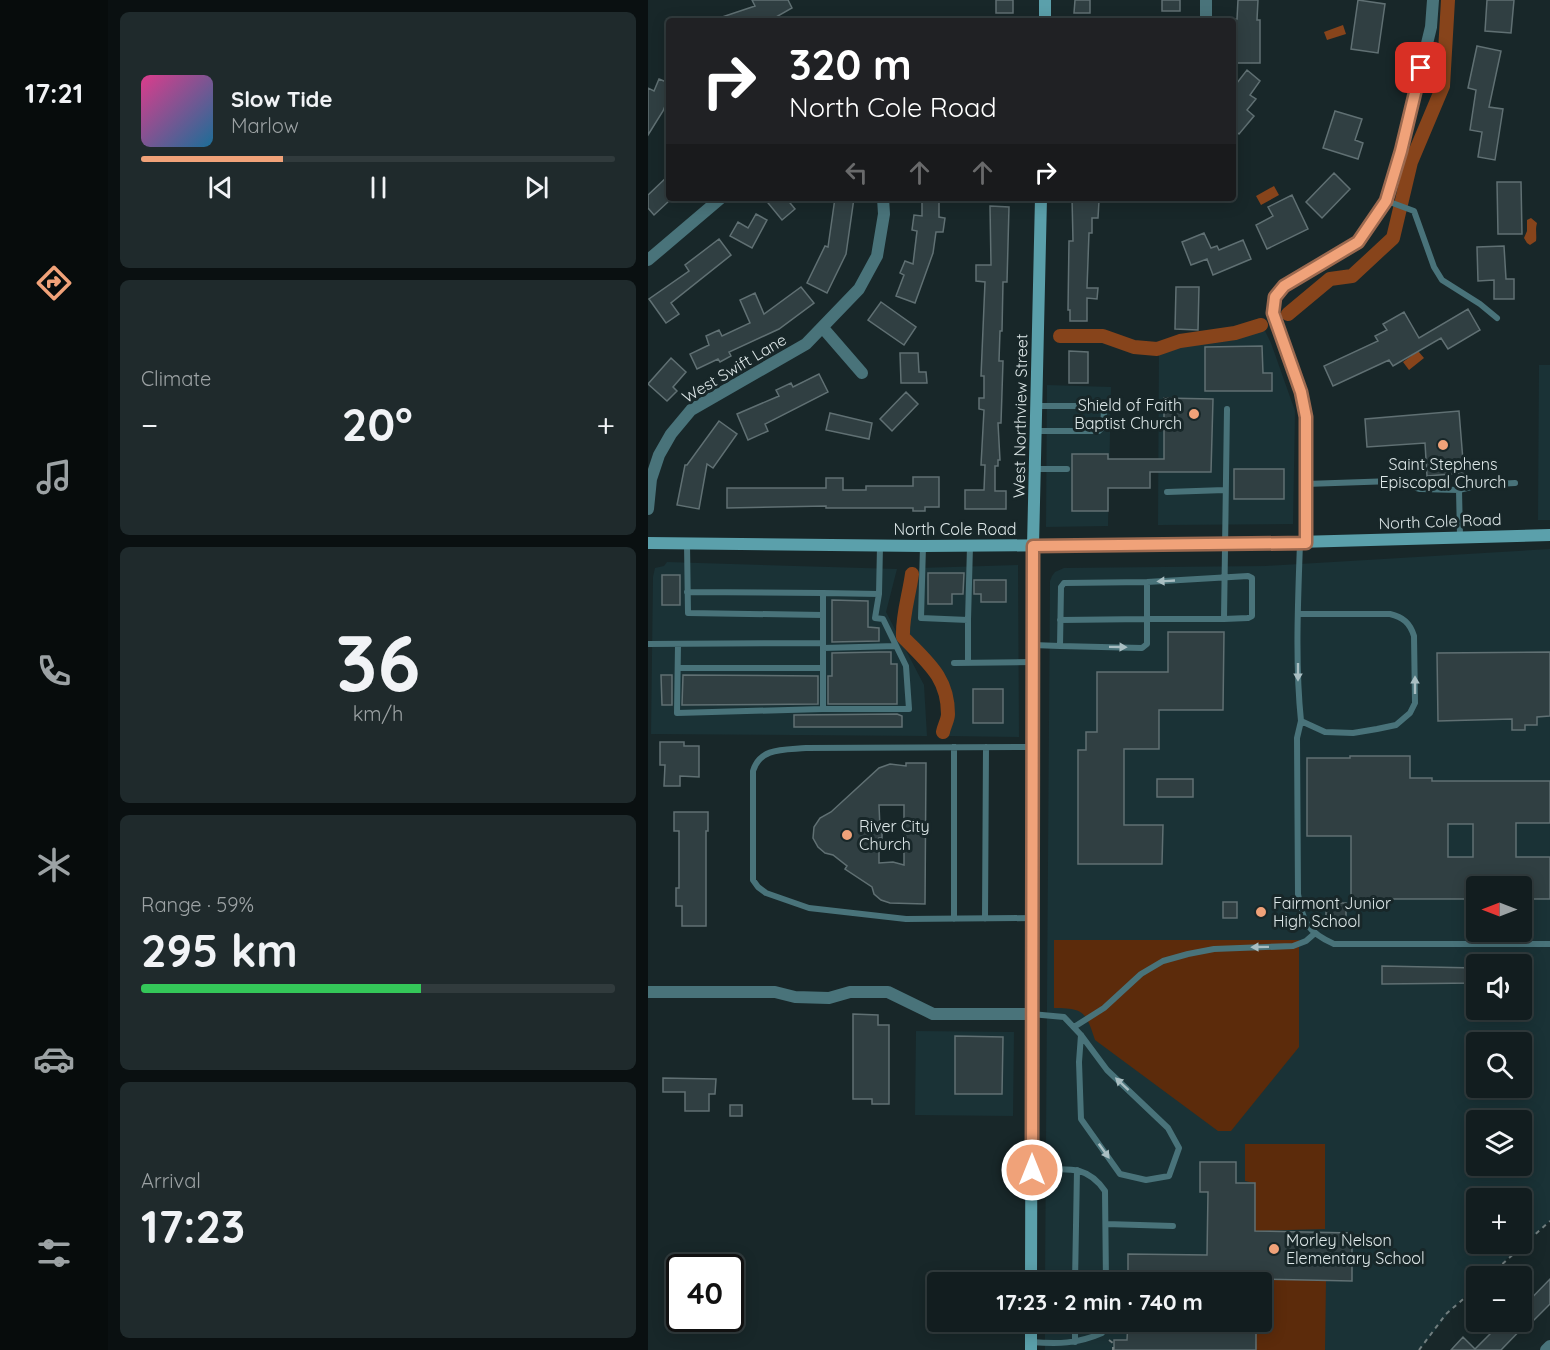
<!DOCTYPE html>
<meta charset="utf-8">
<style>
body{margin:0;font-family:Quicksand,sans-serif;background:#1f2a2c;color:#f1f3f6;height:100vh;display:flex;flex-direction:column;font-size:22px;white-space:nowrap}
*{box-sizing:border-box;margin:0}
p{font-size:20px;color:#9ca2a4}
.icon{flex:none;width:33px;height:33px;fill:none;stroke:currentColor;stroke-width:2;stroke-linecap:round;stroke-linejoin:round}
.map{position:relative;flex:1;overflow:hidden}
.panel{display:flex;flex-direction:column;gap:12px;padding:12px;background:#0a1011;width:540px}
.panel>*{flex:none}
.guide{position:absolute;left:18px;top:18px;width:570px;height:183px;border-radius:6px;box-shadow:0 3px 15px #0003,0 0 0 2px #313b3d;background:#202124;color:#fff;overflow:hidden}
.needle{width:39px;rotate:270deg}
.controls{position:absolute;left:818px;top:876px;display:grid;gap:12px}
.controls a{display:grid;place-items:center;width:66px;height:66px;border-radius:6px;background:#121d1f;box-shadow:0 3px 15px #0003,0 0 0 2px #313b3d;font-size:30px}
.speed{position:absolute;left:18px;top:1254px;display:flex;gap:12px;font-size:30px;font-weight:700;text-align:center}
.speed>*{display:grid;place-content:center;width:78px;height:78px;border-radius:50%;background:#121d1f;box-shadow:0 3px 15px #0003,0 0 0 2px #313b3d;line-height:1}
.speed .limit{border:3px solid #111;border-radius:9px;background:#fff;color:#111}
.pin{position:absolute;display:grid;place-items:center;width:51px;height:51px;color:#fff;margin:-26px;border-radius:12px;box-shadow:0 3px 9px #0006}
.me{position:absolute;width:66px;margin:-33px;rotate:0deg;stroke-linejoin:round;filter:drop-shadow(0 0 4px #0008)}
.turn{display:flex;align-items:center;gap:21px;height:126px;padding:0 24px;font-size:27px}
.turn .icon{width:78px;height:78px;stroke-width:2.5}
.turn b{display:block;font-size:42px;line-height:51px}
.lanes{display:flex;align-items:center;height:57px;padding:0 24px;background:#0003;justify-content:center;gap:30px;direction:ltr}
.lanes .off{opacity:.35}
.big{font-size:45px;font-weight:800;line-height:1.1}
.panel .widget{flex:1;display:flex;flex-direction:column;justify-content:center;gap:9px;min-width:0;padding:0 21px;border-radius:9px;background:#1f2a2c}
.panel .dial{align-items:center;gap:0}
.dial b{font-size:78px;line-height:1}
.song{display:flex;align-items:center;gap:18px}
.cover{width:72px;height:72px;border-radius:9px;background:linear-gradient(135deg,hsl(330 70% 55%),hsl(200 70% 35%))}
.played{height:6px;border-radius:3px;background:linear-gradient(90deg,#f0a279 30%,#313b3d 30%)}
.keys{display:flex;justify-content:space-around;direction:ltr}
.heat{display:flex;justify-content:space-between;align-items:center;font-size:33px;direction:ltr}
.charge{height:9px;border-radius:4px;background:linear-gradient(90deg,#34c759 59%,#313b3d 0)}
.trip{position:absolute;left:279px;top:1272px;width:345px;height:60px;border-radius:6px;background:#121d1f;box-shadow:0 3px 15px #0003,0 0 0 2px #313b3d;font-weight:800;line-height:60px;text-align:center}
main{display:flex;flex:1;min-height:0}
.dock{display:flex;flex-direction:column;width:108px;justify-content:space-around;align-items:center;background:#070c0c;color:#9ca2a4}
.dock .icon{width:42px;height:42px}
.dock .on{color:#f0a279}
.dock b{font-size:27px;color:#f1f3f6}
.map>svg:first-child{display:block}
.built{fill:#1a3236;fill-rule:evenodd}
.green{fill:#5c2b0b}
.water{fill:#87441b}
.lines{fill:none;stroke-linecap:round;stroke-linejoin:round}
.canal{stroke:#87441b;stroke-width:14}
.building{fill:#303f42;stroke:#607073;stroke-width:1.5;fill-rule:evenodd}
.path{stroke:#717e7f;stroke-width:2;stroke-dasharray:4.5 4.5;stroke-linecap:butt}
.lane{stroke:#49737a;stroke-width:6}
.street{stroke:#49737a;stroke-width:12}
.secondary{stroke:#5ba0ab;stroke-width:12}
.oneway{fill:#a9bec2}
.route-casing{stroke:#9c694f;stroke-width:15}
.route{stroke:#f0a279;stroke-width:10}
.poi-dot{fill:#f0a279;stroke:#182729;stroke-width:2}
.labels{text-anchor:middle;stroke-width:6;stroke-linejoin:round;paint-order:stroke}
.street-label{font-size:16px;fill:#dde7e8;stroke:#182729}
.poi-label{font-size:16px;fill:#dde7e8;stroke:#182729;text-anchor:start}
</style>
<main>
<nav class="dock">
<b>17:21</b>
<svg class="icon on" aria-label="directions" viewBox="0 0 24 24"><path d="M12 3l9 9-9 9-9-9zM9 14v-3h6M13 9l2 2-2 2"/></svg>
<svg class="icon" aria-label="music" viewBox="0 0 24 24"><path d="M9 18V5l10-2v13"/><circle cx="6" cy="18" r="3"/><circle cx="16" cy="16" r="3"/></svg>
<svg class="icon" aria-label="phone" viewBox="0 0 24 24"><path d="M5 4h4l2 5-3 2q2 4 5 5l2-3 5 2v4C11 20 4 13 5 4z"/></svg>
<svg class="icon" aria-label="climate" viewBox="0 0 24 24"><path d="M12 3v18M4 7l16 10M4 17L20 7"/></svg>
<svg class="icon" aria-label="car" viewBox="0 0 24 24"><path d="M5 17H2v-5l4-1 3-4h7l3 4 3 1v5h-3M9 17h6M6 11h13"/><circle cx="7" cy="17" r="2"/><circle cx="17" cy="17" r="2"/></svg>
<svg class="icon" aria-label="filters" viewBox="0 0 24 24"><path d="M4 7h16M4 17h16"/><circle cx="9" cy="7" r="2"/><circle cx="15" cy="17" r="2"/></svg>
</nav>
<section class="panel">
<div class="widget">
<div class="song"><i class="cover"></i><div><b>Slow Tide</b><p>Marlow</p></div></div>
<div class="played"></div>
<div class="keys"><svg class="icon" aria-label="previous" viewBox="0 0 24 24"><path d="M18 5L8 12l10 7zM5 5v14"/></svg><svg class="icon" aria-label="pause" viewBox="0 0 24 24"><path d="M8 5v14M16 5v14"/></svg><svg class="icon" aria-label="next" viewBox="0 0 24 24"><path d="M6 5l10 7-10 7zM19 5v14"/></svg></div>
</div>
<div class="widget"><p>Climate</p>
<div class="heat"><a>−</a><b class="big">20°</b><a>+</a></div>
</div>
<div class="widget dial"><b>36</b><p>km/h</p></div>
<div class="widget"><p>Range · 59%</p><b class="big">295 km</b><div class="charge"></div></div>
<div class="widget"><p>Arrival</p><b class="big">17:23</b></div>
</section>
<div class="map">
<svg width="902" height="1350" viewBox="0 0 902 1350">
<rect width="100%" height="100%" fill="#182729"/>
<path class="built" d="M615,327L623,343L647,411L645,524L510,525L511,344L532,338Z
M891,365H902V520H890Z
M399,385L463,387L460,526L398,527Z
M902,549V1221L839,1276H828V1286L803,1310L772,1350H397V1322H614V1282H397L402,581L404,576L407,572L416,568L617,566ZM828,886H873V932H828ZM828,964H873V1010H828ZM828,1042H873V1088H828ZM828,1120H873V1166H828ZM828,1198H873V1244H828Z
M19,562L249,569L238,612L276,685L279,736L3,734L5,577L7,568L16,566Z
M370,565L371,737L299,736L305,718L302,698L292,671L256,632L266,598L271,568Z
M268,1031L366,1032L365,1116L267,1115Z"/>
<path class="green" d="M406,940H651V1047L583,1131H570L447,1040C438,1013 437,1008 406,1008Z
M597,1144H677V1229L607,1231V1183L597,1181Z
M609,1279L678,1280L677,1350H608V1322H614V1282H609Z"/>
<path class="water" d="M695,25L698,34L679,40L676,32Z
M626,186L631,195L613,205L608,196Z
M883,218L889,223C887,230 889,235 888,241L882,245L879,243L876,238L879,231V220Z
M770,351L776,358L761,370L755,362Z"/>
<g class="lines">
<path class="canal" d="M640,314L682,279L704,276L745,238L763,162L795,86L800,0
M412,336H455L486,347L509,349L532,341L587,333L613,325
M264,574C261,596 254,616 255,637C279,662 300,677 300,714C300,720 296,726 295,732"/>
</g>
<path class="building" d="M104,0H140L144,8L128,17L131,21H68V19L107,6Z
M348,0H365V13H348Z
M427,0H442V13H426Z
M514,0H532V11H514Z
M590,0H610L609,20H612V63H586L587,19H589Z
M710,0L737,4L730,53L703,49Z
M839,0H866L863,33L837,31Z
M829,46L853,51L841,107L855,109L847,160L830,157L834,132L822,130L828,90L820,88Z
M599,70L612,81L602,95L608,99L599,110L606,116L591,134L585,129V88Z
M11,79L21,83V96L15,111L0,135V88L6,91Z
M687,111L714,119L707,140L715,143L710,159L675,148Z
M686,173L702,189L674,218L658,202Z
M21,175V201L6,215L0,208V195Z
M849,182H873L874,234H850Z
M644,195L660,229L619,249L608,225L625,216L620,207Z
M116,198H138L147,209L134,220Z
M187,198H206L198,254L179,293L159,283L177,246L180,247Z
M274,198H291V217L297,218L295,232H288L285,253L267,303L248,296L256,275L252,273L257,261L265,264L269,231L264,230L266,215L274,216Z
M424,198H445V201H451L450,218H444V233H441L439,288H450L449,299L439,298V321H422V310H420L421,241H425Z
M342,206L361,207L359,282H355L354,331H352L351,361H355L353,423H350L352,460H350V466H347V491H358V509H317V490H336L337,465H333L336,410L331,409V398H336V376H333L337,282L328,281V265H343Z
M108,214L119,220L104,248L82,236L90,222L100,228Z
M556,233L563,248L569,246L571,250L595,240L603,259L565,275L559,259L543,265L534,242Z
M71,239L83,255L23,303L31,314L18,323L1,299L41,271L37,265Z
M856,246L858,279H866V299H846V280L830,281L829,247Z
M153,287L166,303L131,329L81,352L83,356L72,362L70,359L49,369L42,354L61,345L58,336L71,330L74,336L102,323L92,300L107,293L116,314Z
M528,287H551L550,330L527,329Z
M233,302L268,327L256,345L220,320Z
M820,309L832,330L800,349L793,338L745,366L741,360L685,386L676,366L730,341L727,336L739,330L735,324L756,312L771,338Z
M614,346L615,373H624V391H557V347Z
M421,351L440,352V383H421Z
M252,353H270L271,372H278L279,383H253Z
M23,358L38,372L25,387L29,391L19,401L0,384Z
M171,374L180,392L117,424L120,431L100,440L89,414L131,396L128,390L143,383L145,387Z
M258,392L270,404L244,431L232,419Z
M516,398L565,399L563,472H502V488H460V511H424V454H460V459H516Z
M811,411L816,473L779,476L777,443L719,447L717,419Z
M182,413L224,423L221,439L178,430Z
M71,421L89,434L65,468L59,464L51,509L29,505L37,465H39Z
M586,469H636V499H586Z
M265,477H291V507H277V511H265V508H178V506L79,508V488H178V478H195V490H218V486H265Z
M280,573H316L315,594H304V604H280Z
M14,575H32V605H14Z
M326,580H358V602H333V594H326Z
M184,600L220,601V627L231,628V641L184,642Z
M520,632H576L575,710H511V749H476V825H515L514,864H430V750H438V732H449V672H520Z
M231,652H243V664H249V704H180V676H184V653Z
M902,652V716L889,717V725H877V730H864V719L790,721L789,653Z
M13,675H24V705H14Z
M35,675L170,676V704L34,705Z
M325,689H355V723H325Z
M249,714L254,716V727H146V715Z
M12,742H36V746H51V777L32,776V786H16L17,765H12Z
M702,756H762V778H784V781H902V823H868V857H902V899H873V886H828V899H715V904H703V836H659V758H702ZM800,824H825V857H800Z
M258,763H278L277,904L242,903L233,900L226,894L224,887L197,869L199,866L185,855L177,853L170,847L165,838L166,827L172,818L183,812L231,768L242,764L258,766ZM231,805H256V865L245,862L231,863V838H234V828H232Z
M509,779H545V797H509Z
M26,812H60V831H58V926H34V906H28V888H31V831H26Z
M575,902H589V918H575Z
M678,903H698V919H678Z
M734,966L828,968V983L734,984Z
M205,1014L230,1015V1025H241V1104H224V1099H205Z
M307,1036L355,1037L354,1094H307Z
M15,1078L68,1079L67,1094H61V1111H37V1092H15Z
M82,1105H94V1116H82Z
M552,1162H588V1183H607V1231L704,1233V1281L609,1279V1282H480V1254L559,1255L560,1192H552Z
M902,1279V1304L886,1320L884,1318L853,1350H803L815,1337L827,1349L854,1322H873V1309Z
M480,1322H608V1350H466V1340H479Z"/>
<g class="lines">
<path class="path" d="M841,1276L902,1221
M461,1340L465,1343V1350
M771,1350L798,1314L828,1288"/>
<path class="lane" d="M739,201L766,211L786,267L794,280L832,304L849,318
M388,431H451L455,427L456,410L452,406H389
M387,469H419
M658,484L745,481L772,489L811,490L831,485L867,483
M811,490L812,536
M519,492L577,490
M39,544L40,613L175,615
M275,546L273,618L320,620L322,546
M39,592L175,593
M650,614H742C755,617 762,623 766,636L767,703L762,713L748,725L729,729L705,733L677,732L653,721C647,662 650,602 652,543
M412,620L499,619V582
M0,644L175,643V593L231,594L232,546
M30,645L29,713L175,709V643
M385,645L412,646L413,587L416,583L499,582L600,576L604,578V616L600,618L576,619
M412,646L494,648L499,644V619H576L579,409
M175,648L248,646
M306,663L384,662
M320,663V620
M30,668H175
M175,709H261L258,666L235,619L227,618L231,594
M653,721L649,738L650,894C655,922 659,932 686,944H902
M306,747V919
M384,918L258,919L161,908L118,893L110,887L105,880V771C112,747 137,750 158,748L384,747
M337,919L338,747
M383,1014L416,1017L433,1035L459,1070L520,1128L531,1148L521,1176L498,1180L472,1174L433,1119L431,1062L433,1035
M426,1027L456,1008L493,974L515,961L540,954L566,949L645,946L658,941L666,934
M384,1170C415,1170 437,1162 457,1191L458,1282
M458,1224L525,1226
M427,1282L429,1170
M383,1342C410,1344 429,1344 454,1333L457,1322
M427,1342V1322"/>
<path class="street" d="M558,21V0
M0,260L73,198
M175,328L214,373
M0,509L3,479L11,455L23,434L43,410L158,344L211,289L229,256L236,214L235,198
M658,543V417L653,392L625,313L627,296L637,286L710,242L739,201L753,151L783,27L785,0
M0,992H127L147,997L181,998L202,992H240L285,1014H383
M898,1350L902,1346"/>
<path class="secondary" d="M397,21V0
M0,543L275,546L576,544L902,535
M383,1282L385,546L393,198
M383,1350V1322"/>
</g>
<defs><path id="oneway-solid" d="M-6-.8H1V-3.2L6.5 0L1 3.2V.8H-6Z" transform="scale(1.5)"/></defs>
<g class="oneway">
<use href="#oneway-solid" transform="translate(518 581) rotate(177)"/>
<use href="#oneway-solid" transform="translate(470 647) rotate(1)"/>
<use href="#oneway-solid" transform="translate(650 672) rotate(90)"/>
<use href="#oneway-solid" transform="translate(767 685) rotate(-90)"/>
<use href="#oneway-solid" transform="translate(612 947) rotate(179)"/>
<use href="#oneway-solid" transform="translate(474 1084) rotate(-137)"/>
<use href="#oneway-solid" transform="translate(456 1151) rotate(54)"/>
</g>
<g class="lines">
<defs>
<path id="route" d="M384,1170L385,546L658,543V417L653,392L625,313L627,297L636,286L710,242L738,201L753,151L773,68"/>
</defs>
<use href="#route" class="route-casing"/>
<use href="#route" class="route"/>
</g>
<g class="poi-dot">
<circle cx="546" cy="414" r="6"/>
<circle cx="795" cy="445" r="6"/>
<circle cx="199" cy="835" r="6"/>
<circle cx="613" cy="912" r="6"/>
<circle cx="626" cy="1249" r="6"/>
</g>
<g class="labels">
<g class="street-label">
<text transform="translate(86 368) rotate(-31)" y="6">West Swift Lane</text>
<text transform="translate(372 416) rotate(-89)" y="6">West Northview Street</text>
<text transform="translate(792 521) rotate(-2)" y="6">North Cole Road</text>
<text x="307" y="535">North Cole Road</text>
</g>
<g class="poi-label">
<text x="534" y="411" text-anchor="end">Shield of Faith<tspan x="534" dy="18">Baptist Church</tspan></text>
<text x="795" y="470" text-anchor="middle">Saint Stephens<tspan x="795" dy="18">Episcopal Church</tspan></text>
<text x="211" y="832">River City<tspan x="211" dy="18">Church</tspan></text>
<text x="625" y="909">Fairmont Junior<tspan x="625" dy="18">High School</tspan></text>
<text x="638" y="1246">Morley Nelson<tspan x="638" dy="18">Elementary School</tspan></text>
</g>
</g>
</svg>
<div class="controls">
<a><svg class="needle" viewBox="-14 -14 28 28"><path d="M0-13l5 13h-10z" fill="#e53935"/><path d="M0 13l5-13h-10z" fill="#9ca2a4"/></svg></a>
<a><svg class="icon" aria-label="sound" viewBox="0 0 24 24"><path d="M4 9h4l5-4v14l-5-4H4zM17 9q2 3 0 6"/></svg></a>
<a><svg class="icon" aria-label="search" viewBox="0 0 24 24"><circle cx="10" cy="10" r="6"/><path d="M15 15l6 6"/></svg></a>
<a><svg class="icon" aria-label="layers" viewBox="0 0 24 24"><path d="M12 4l9 5-9 5-9-5zM3 14l9 5 9-5"/></svg></a>
<a>+</a>
<a>−</a>
</div>
<div class="speed"><div class="limit">40</div></div>
<div class="pin" style="left:773px;top:68px;background:#d93025"><svg class="icon" aria-label="arrive" viewBox="0 0 24 24"><path d="M6 21V4h12l-3 4 3 4H6"/></svg></div>
<svg class="me" style="left:384px;top:1170px" viewBox="-20 -20 40 40"><circle r="17" fill="#f0a279" stroke="#fff" stroke-width="3"/><path d="M0-11L8 9 0 5-8 9z" fill="#fff"/></svg>
<div class="trip">17:23 · 2 min · 740 m</div>
<div class="guide">
<div class="turn"><svg class="icon" aria-label="right" viewBox="0 0 24 24"><path d="M7 20v-9h11M14 6l5 5-5 5"/></svg><div><b>320 m</b>North Cole Road</div></div>
<div class="lanes"><svg class="icon off" aria-label="left" viewBox="0 0 24 24"><path d="M17 20v-9H6M10 6l-5 5 5 5"/></svg><svg class="icon off" aria-label="ahead" viewBox="0 0 24 24"><path d="M12 20V5M6 11l6-6 6 6"/></svg><svg class="icon off" aria-label="ahead" viewBox="0 0 24 24"><path d="M12 20V5M6 11l6-6 6 6"/></svg><svg class="icon" aria-label="right" viewBox="0 0 24 24"><path d="M7 20v-9h11M14 6l5 5-5 5"/></svg></div>
</div>
</div>
</main>
